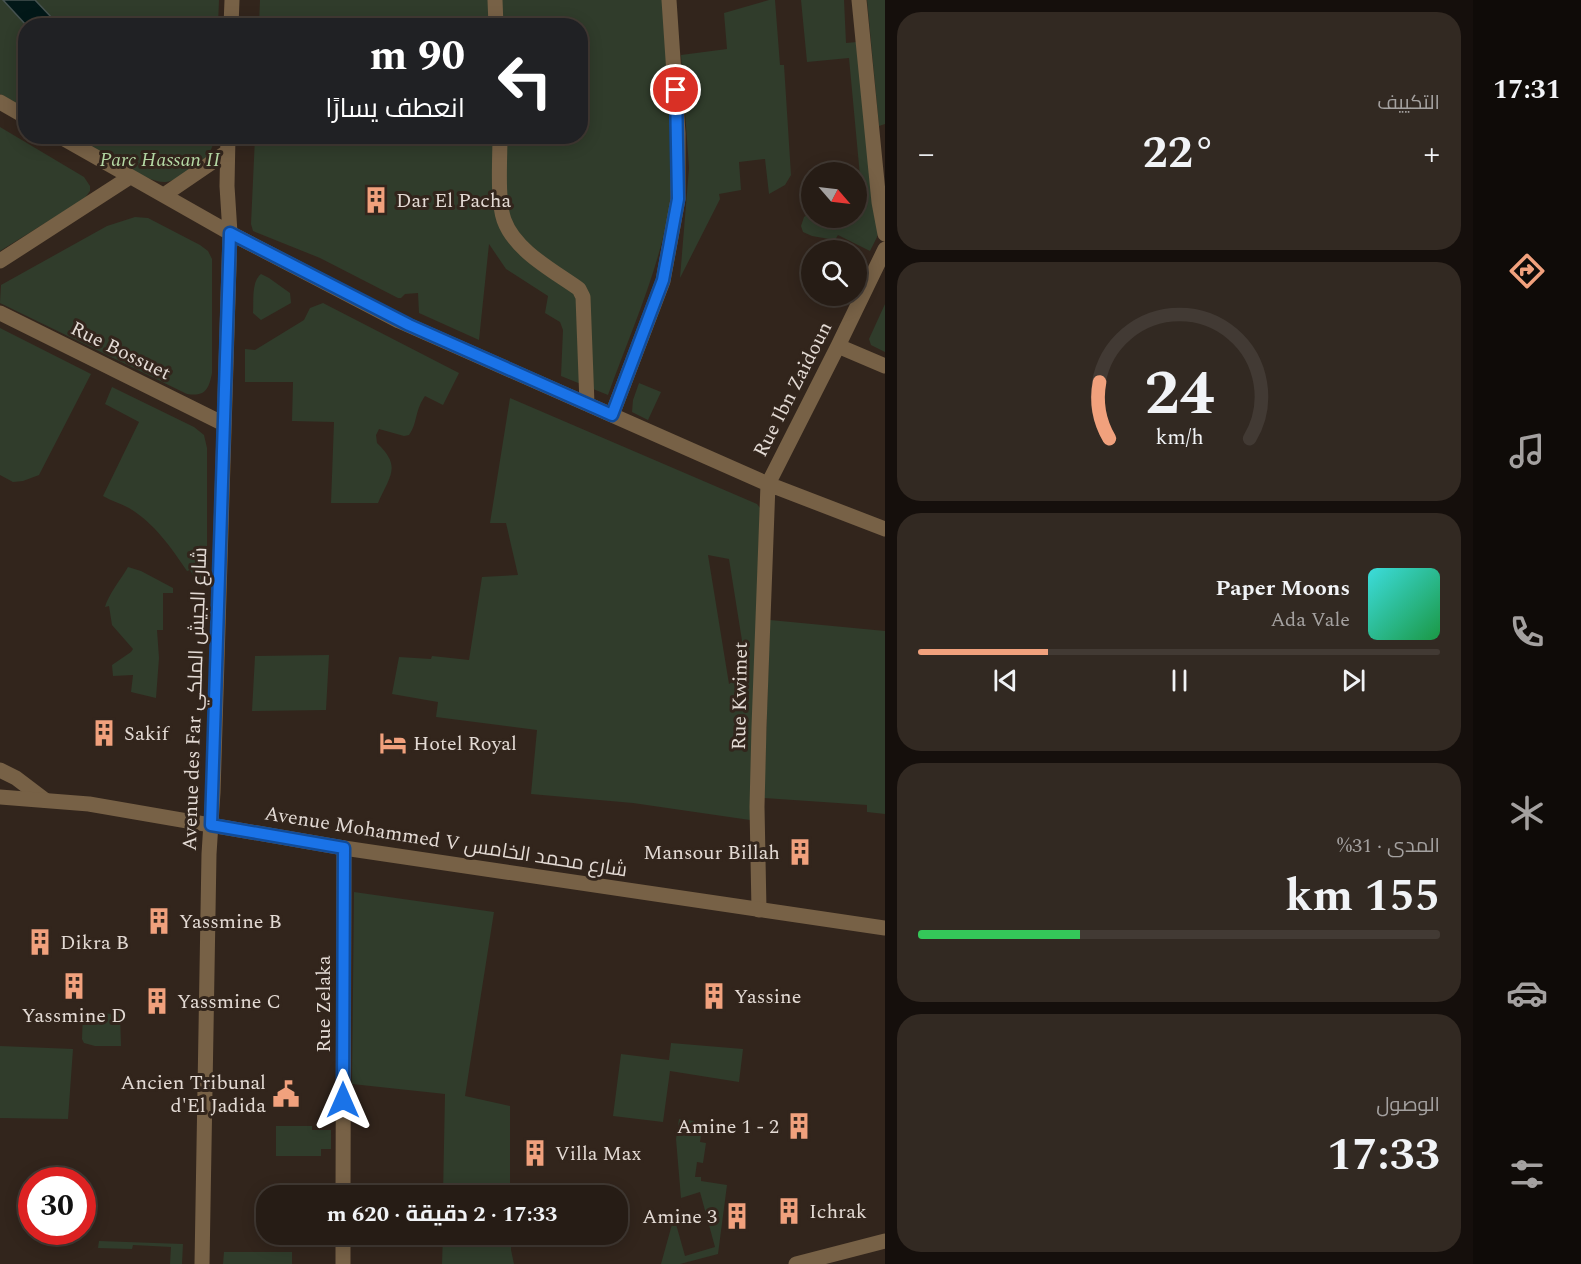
<!DOCTYPE html>
<html lang="ar">
<meta charset="utf-8">
<style>
body{margin:0;font-family:Spectral,Cairo,serif;background:#322922;color:#f1f3f6;direction:rtl;height:100vh;display:flex;flex-direction:column;font-size:22px;white-space:nowrap}
*{box-sizing:border-box;margin:0}
p{font-size:20px;color:#a4a1a0}
.icon{flex:none;width:33px;height:33px;fill:none;stroke:currentColor;stroke-width:2;stroke-linecap:round;stroke-linejoin:round}
.map{position:relative;flex:1;overflow:hidden;direction:ltr}
.panel{display:flex;flex-direction:column;gap:12px;padding:12px;background:#150f0c;width:588px}
.panel>*{flex:none}
.top-card{position:absolute;left:18px;top:18px;width:570px;height:126px;border-radius:24px;box-shadow:0 3px 15px #0003,0 0 0 2px #423a34;direction:rtl;background:#202124;color:#fff;overflow:hidden}
.needle{width:39px;rotate:118deg}
.fabs{position:absolute;left:801px;top:162px;display:grid;gap:12px}
.fabs a{display:grid;place-items:center;width:66px;height:66px;border-radius:50%;background:#261c15;box-shadow:0 3px 15px #0003,0 0 0 2px #423a34;font-size:30px}
.speed{position:absolute;left:18px;top:1167px;display:flex;gap:12px;font-size:30px;font-weight:700;text-align:center}
.speed>*{display:grid;place-content:center;width:78px;height:78px;border-radius:50%;background:#261c15;box-shadow:0 3px 15px #0003,0 0 0 2px #423a34;line-height:1}
.speed .limit{border:9px solid #d22;background:#fff;color:#111}
.pin{position:absolute;display:grid;place-items:center;width:51px;height:51px;color:#fff;margin:-26px;border:3px solid #fff;border-radius:50%;box-shadow:0 2px 6px #0007}
.me{position:absolute;width:66px;margin:-33px;rotate:0deg;stroke-linejoin:round;filter:drop-shadow(0 0 4px #0008)}
.turn{display:flex;align-items:center;gap:21px;height:126px;padding:0 24px;font-size:27px}
.turn .icon{width:78px;height:78px;stroke-width:2.5}
.turn b{display:block;font-size:42px;line-height:51px}
.big{font-size:45px;font-weight:700;line-height:1.1}
.panel .card{flex:1;display:flex;flex-direction:column;justify-content:center;gap:9px;min-width:0;padding:0 21px;border-radius:24px;background:#322922}
.panel .dial{align-items:center;gap:0}
.dial svg{height:156px;overflow:visible;fill:none;stroke:#423a34;stroke-width:7;stroke-linecap:round;text-anchor:middle}
.dial text{fill:#f1f3f6;stroke:none}
.song{display:flex;align-items:center;gap:18px}
.cover{width:72px;height:72px;border-radius:9px;background:linear-gradient(135deg,hsl(180 70% 55%),hsl(140 70% 35%))}
.played{height:6px;border-radius:3px;background:linear-gradient(90deg,#f1a17d 25%,#423a34 25%)}
.keys{display:flex;justify-content:space-around;direction:ltr}
.heat{display:flex;justify-content:space-between;align-items:center;font-size:33px;direction:ltr}
.charge{height:9px;border-radius:4px;background:linear-gradient(90deg,#34c759 31%,#423a34 0)}
.trip{position:absolute;left:256px;top:1185px;width:372px;height:60px;border-radius:24px;background:#261c15;box-shadow:0 3px 15px #0003,0 0 0 2px #423a34;font-weight:700;line-height:60px;text-align:center;direction:rtl}
main{display:flex;flex:1;min-height:0}
.tab-bar{display:flex;flex-direction:column;width:108px;justify-content:space-around;align-items:center;background:#0f0b08;color:#a4a1a0}
.tab-bar .icon{width:42px;height:42px}
.tab-bar .current{color:#f1a17d}
.tab-bar b{font-size:27px;color:#f1f3f6}
.map>svg:first-child{display:block}
.green{fill:#303c2b;fill-rule:evenodd}
.water{fill:#021818;stroke:#465250;stroke-width:1.5}
.lines{fill:none;stroke-linecap:round;stroke-linejoin:round}
.minor{stroke:#776146;stroke-width:15}
.tertiary{stroke:#776146;stroke-width:15}
.route-casing{stroke:#114b97;stroke-width:15}
.route{stroke:#1a73e8;stroke-width:10}
.labels{text-anchor:middle;stroke-width:6;stroke-linejoin:round;paint-order:stroke}
.park-label{font-size:20px;font-style:italic;fill:#b5d9a5;stroke:#32251c}
.poi-label{font-size:20px;fill:#e3dad4;stroke:#32251c;text-anchor:start}
.street-label{font-size:20px;fill:#e3dad4;stroke:#32251c}
</style>
<main>
<nav class="tab-bar">
<b>17:31</b>
<svg class="icon current" aria-label="directions" viewBox="0 0 24 24"><path d="M12 3l9 9-9 9-9-9zM9 14v-3h6M13 9l2 2-2 2"/></svg>
<svg class="icon" aria-label="music" viewBox="0 0 24 24"><path d="M9 18V5l10-2v13"/><circle cx="6" cy="18" r="3"/><circle cx="16" cy="16" r="3"/></svg>
<svg class="icon" aria-label="phone" viewBox="0 0 24 24"><path d="M5 4h4l2 5-3 2q2 4 5 5l2-3 5 2v4C11 20 4 13 5 4z"/></svg>
<svg class="icon" aria-label="climate" viewBox="0 0 24 24"><path d="M12 3v18M4 7l16 10M4 17L20 7"/></svg>
<svg class="icon" aria-label="car" viewBox="0 0 24 24"><path d="M5 17H2v-5l4-1 3-4h7l3 4 3 1v5h-3M9 17h6M6 11h13"/><circle cx="7" cy="17" r="2"/><circle cx="17" cy="17" r="2"/></svg>
<svg class="icon" aria-label="filters" viewBox="0 0 24 24"><path d="M4 7h16M4 17h16"/><circle cx="9" cy="7" r="2"/><circle cx="15" cy="17" r="2"/></svg>
</nav>
<section class="panel">
<div class="card"><p>التكييف</p>
<div class="heat"><a>−</a><b class="big">22°</b><a>+</a></div>
</div>
<div class="card dial"><svg viewBox="0 0 100 80">
<path d="M14 69A42 42 0 1 1 86 69"/>
<path d="M14 69A42 42 0 0 1 9 40" stroke="#f1a17d"/>
<text x="50" y="56" font-size="32" font-weight="700">24</text>
<text x="50" y="72" font-size="11">km/h</text>
</svg></div>
<div class="card">
<div class="song"><i class="cover"></i><div><b>Paper Moons</b><p>Ada Vale</p></div></div>
<div class="played"></div>
<div class="keys"><svg class="icon" aria-label="previous" viewBox="0 0 24 24"><path d="M18 5L8 12l10 7zM5 5v14"/></svg><svg class="icon" aria-label="pause" viewBox="0 0 24 24"><path d="M8 5v14M16 5v14"/></svg><svg class="icon" aria-label="next" viewBox="0 0 24 24"><path d="M6 5l10 7-10 7zM19 5v14"/></svg></div>
</div>
<div class="card"><p>المدى · 31%</p><b class="big">155 km</b><div class="charge"></div></div>
<div class="card"><p>الوصول</p><b class="big">17:33</b></div>
</section>
<div class="map">
<svg width="885" height="1264" viewBox="0 0 885 1264">
<rect width="100%" height="100%" fill="#32251c"/>
<path class="green" d="M0,0H219L218,25L26,26L25,108L0,94Z
M260,0H664C668,63 676,128 671,191C666,255 630,333 608,395L561,376L563,330L560,322L545,313L548,296L506,269L489,244L479,340L419,313L418,293L405,294L401,298H398L320,258L253,231L251,224L255,137L580,136V26L259,25Z
M769,0H775L780,65H784L791,175L785,185L769,194L765,159L739,162L741,190L719,194L720,199L680,278L689,168L681,55L727,49L724,13Z
M801,0H844L846,43L857,42L878,230L877,237L870,251L838,235L835,240L812,236L803,232L801,226L804,217L811,212L812,218H856L857,196L865,194L863,176H860L849,58L807,62Z
M867,0H885V124L879,126Z
M0,127L84,177L90,186V191L84,199L0,251Z
M75,137H214C214,149 206,160 195,167C187,172 176,181 166,182C146,184 94,148 75,137Z
M135,217L148,218L200,245L208,251L212,259V373C209,389 205,397 187,394L0,303L1,285L107,226Z
M261,274L269,278L290,293L291,303L261,320L253,313C254,301 251,282 261,274Z
M323,303L459,373L443,405L425,396C414,412 418,423 409,435L404,436L379,429L376,435L377,443C402,467 390,475 378,503H331L334,422L292,421L293,382H245V349L255,350L304,320L310,308Z
M885,304V352L871,345L869,339Z
M0,328L91,374L39,475L23,481L13,482L0,475Z
M639,383L661,392L648,420L632,412L633,400Z
M112,387L194,427L204,435L207,448V579L196,580L190,570L187,571C170,546 155,524 129,508C120,503 111,501 103,496L139,422L105,404Z
M510,398L757,504L760,508L750,820L633,803L531,794L537,730L436,717L438,702L392,694L399,657L431,659L432,656L469,660L482,577L518,575L506,523H490ZM708,555L729,559L747,672L729,684Z
M128,567L141,571L173,588V593H163V630H157L159,658L156,698L131,692L133,675L113,676L112,665L131,652L133,649L112,625L109,606L105,607C108,595 121,579 128,567Z
M770,620L885,631V814L867,812V805L764,798Z
M329,655L326,710L252,711L255,656Z
M354,892L494,912L465,1096L510,1106V1195H443L445,1094L352,1084Z
M83,1013L120,1014L121,1046H95L84,1043L82,1039Z
M671,1043L743,1049L739,1082L670,1071L663,1122L613,1116L621,1054L669,1060Z
M0,1046L73,1049L68,1119L0,1118Z
M679,1119L703,1122L700,1142L706,1143L703,1163L697,1162L695,1177H701V1181L727,1185L718,1254L680,1264H661L674,1217L685,1256L715,1247L700,1192L681,1198L676,1139Z
M276,1126H312V1130H331V1149H321V1156H276Z
M443,1235H511V1250L514,1264H442Z
M99,1241L183,1244L182,1264H170L171,1247L133,1245L132,1249L98,1248Z
M224,1252H292V1264H223Z"/>
<path class="water" d="M3,0H35L53,19L46,25H26Z"/>
<g class="lines">
<path class="minor" d="M495,0L496,26
M859,0L879,202L885,234
M231,26L232,0
M0,102L26,117
M59,136L230,233L399,321L768,484L885,529
M500,136C500,159 497,200 504,220C515,251 554,271 579,289L583,297L587,404
M164,195L227,152
M0,261L130,177
M0,313L224,424
M838,346L885,366
M612,415L663,281L678,199V133L669,0
M0,770L16,778L45,800
M759,910L757,807L759,727L768,484L838,346L885,249
M343,1196L344,848
M202,1264L209,854L213,792L230,233L227,186L228,136
M343,1264V1234
M796,1264L885,1241"/>
<path class="tertiary" d="M0,797L89,804L344,848L885,928"/>
</g>
<g class="lines">
<defs>
<path id="route" d="M343,1100L344,848L211,825L230,233L409,325L612,415L663,280L678,199L676,90"/>
</defs>
<use href="#route" class="route-casing"/>
<use href="#route" class="route"/>
</g>
<defs>
<symbol id="building-bare" viewBox="-9 -9 18 18"><path d="M-4-6H4V6H1V3H-1V6H-4ZM-2.5-4.3h1.7v1.8h-1.7ZM.8-4.3h1.7v1.8H.8ZM-2.5-1h1.7V.8h-1.7ZM.8-1h1.7V.8H.8Z" fill="#f1a17d" stroke="#32251c" stroke-width="2.5" paint-order="stroke"/></symbol>
<symbol id="hotel-bare" viewBox="-9 -9 18 18"><path d="M-6-4.5h1.5V1H6V5H4.5V3h-9V5H-6ZM-4 0a1.8 1.8 0 1 1 3.6 0ZM.5 0V-2.5h3Q6-2.5 6 0Z" fill="#f1a17d" stroke="#32251c" stroke-width="2.5" paint-order="stroke"/></symbol>
<symbol id="civic-bare" viewBox="-9 -9 18 18"><path d="M-.6-6.5H3V-4.5H.6V-3L4-1V1h2V6H-6V1h2V-1L-.6-3ZM-1.2 2.5V6h2.4V2.5Z" fill="#f1a17d" stroke="#32251c" stroke-width="2.5" paint-order="stroke"/></symbol>
</defs>
<g fill-rule="evenodd">
<use href="#building-bare" x="357" y="181" width="38" height="38"/>
<use href="#building-bare" x="85" y="714" width="38" height="38"/>
<use href="#hotel-bare" x="374" y="724" width="38" height="38"/>
<use href="#building-bare" x="781" y="833" width="38" height="38"/>
<use href="#building-bare" x="140" y="902" width="38" height="38"/>
<use href="#building-bare" x="21" y="923" width="38" height="38"/>
<use href="#building-bare" x="55" y="967" width="38" height="38"/>
<use href="#building-bare" x="695" y="977" width="38" height="38"/>
<use href="#building-bare" x="138" y="982" width="38" height="38"/>
<use href="#civic-bare" x="267" y="1075" width="38" height="38"/>
<use href="#building-bare" x="780" y="1107" width="38" height="38"/>
<use href="#building-bare" x="516" y="1134" width="38" height="38"/>
<use href="#building-bare" x="770" y="1192" width="38" height="38"/>
<use href="#building-bare" x="718" y="1197" width="38" height="38"/>
</g>
<g class="labels">
<g class="park-label">
<text x="160" y="166">Parc Hassan II</text>
</g>
<g class="poi-label">
<text x="396" y="207">Dar El Pacha</text>
<text x="124" y="740">Sakif</text>
<text x="413" y="750">Hotel Royal</text>
<text x="780" y="859" text-anchor="end">Mansour Billah</text>
<text x="179" y="928">Yassmine B</text>
<text x="60" y="949">Dikra B</text>
<text x="734" y="1003">Yassine</text>
<text x="177" y="1008">Yassmine C</text>
<text x="74" y="1022" text-anchor="middle">Yassmine D</text>
<text x="266" y="1089" text-anchor="end">Ancien Tribunal<tspan x="266" dy="23">d'El Jadida</tspan></text>
<text x="779" y="1133" text-anchor="end">Amine 1 - 2</text>
<text x="555" y="1160">Villa Max</text>
<text x="809" y="1218">Ichrak</text>
<text x="717" y="1223" text-anchor="end">Amine 3</text>
</g>
<g class="street-label">
<text transform="translate(121 350) rotate(26)" y="7">Rue Bossuet</text>
<text transform="translate(792 389) rotate(-63)" y="7">Rue Ibn Zaidoun</text>
<text transform="translate(739 696) rotate(-89)" y="7">Rue Kwimet</text>
<text transform="translate(194 699) rotate(-88)" y="7">Avenue des Far شارع الجيش الملكي</text>
<text transform="translate(446 841) rotate(9)" y="7">Avenue Mohammed V شارع محمد الخامس</text>
<text transform="translate(323 1004) rotate(-90)" y="7">Rue Zelaka</text>
</g>
</g>
</svg>
<div class="fabs">
<a><svg class="needle" viewBox="-14 -14 28 28"><path d="M0-13l5 13h-10z" fill="#e53935"/><path d="M0 13l5-13h-10z" fill="#a4a1a0"/></svg></a>
<a><svg class="icon" aria-label="search" viewBox="0 0 24 24"><circle cx="10" cy="10" r="6"/><path d="M15 15l6 6"/></svg></a>
</div>
<div class="speed"><div class="limit">30</div></div>
<div class="pin" style="left:676px;top:90px;background:#d93025"><svg class="icon" aria-label="arrive" viewBox="0 0 24 24"><path d="M6 21V4h12l-3 4 3 4H6"/></svg></div>
<svg class="me" style="left:343px;top:1100px" viewBox="-20 -20 40 40"><path d="M0-17L14 15 0 8-14 15z" fill="#1a73e8" stroke="#fff" stroke-width="4"/></svg>
<div class="trip">17:33 · 2 دقيقة · 620 m</div>
<div class="top-card">
<div class="turn"><svg class="icon" aria-label="left" viewBox="0 0 24 24"><path d="M17 20v-9H6M10 6l-5 5 5 5"/></svg><div><b>90 m</b>انعطف يسارًا</div></div>
</div>
</div>
</main>
